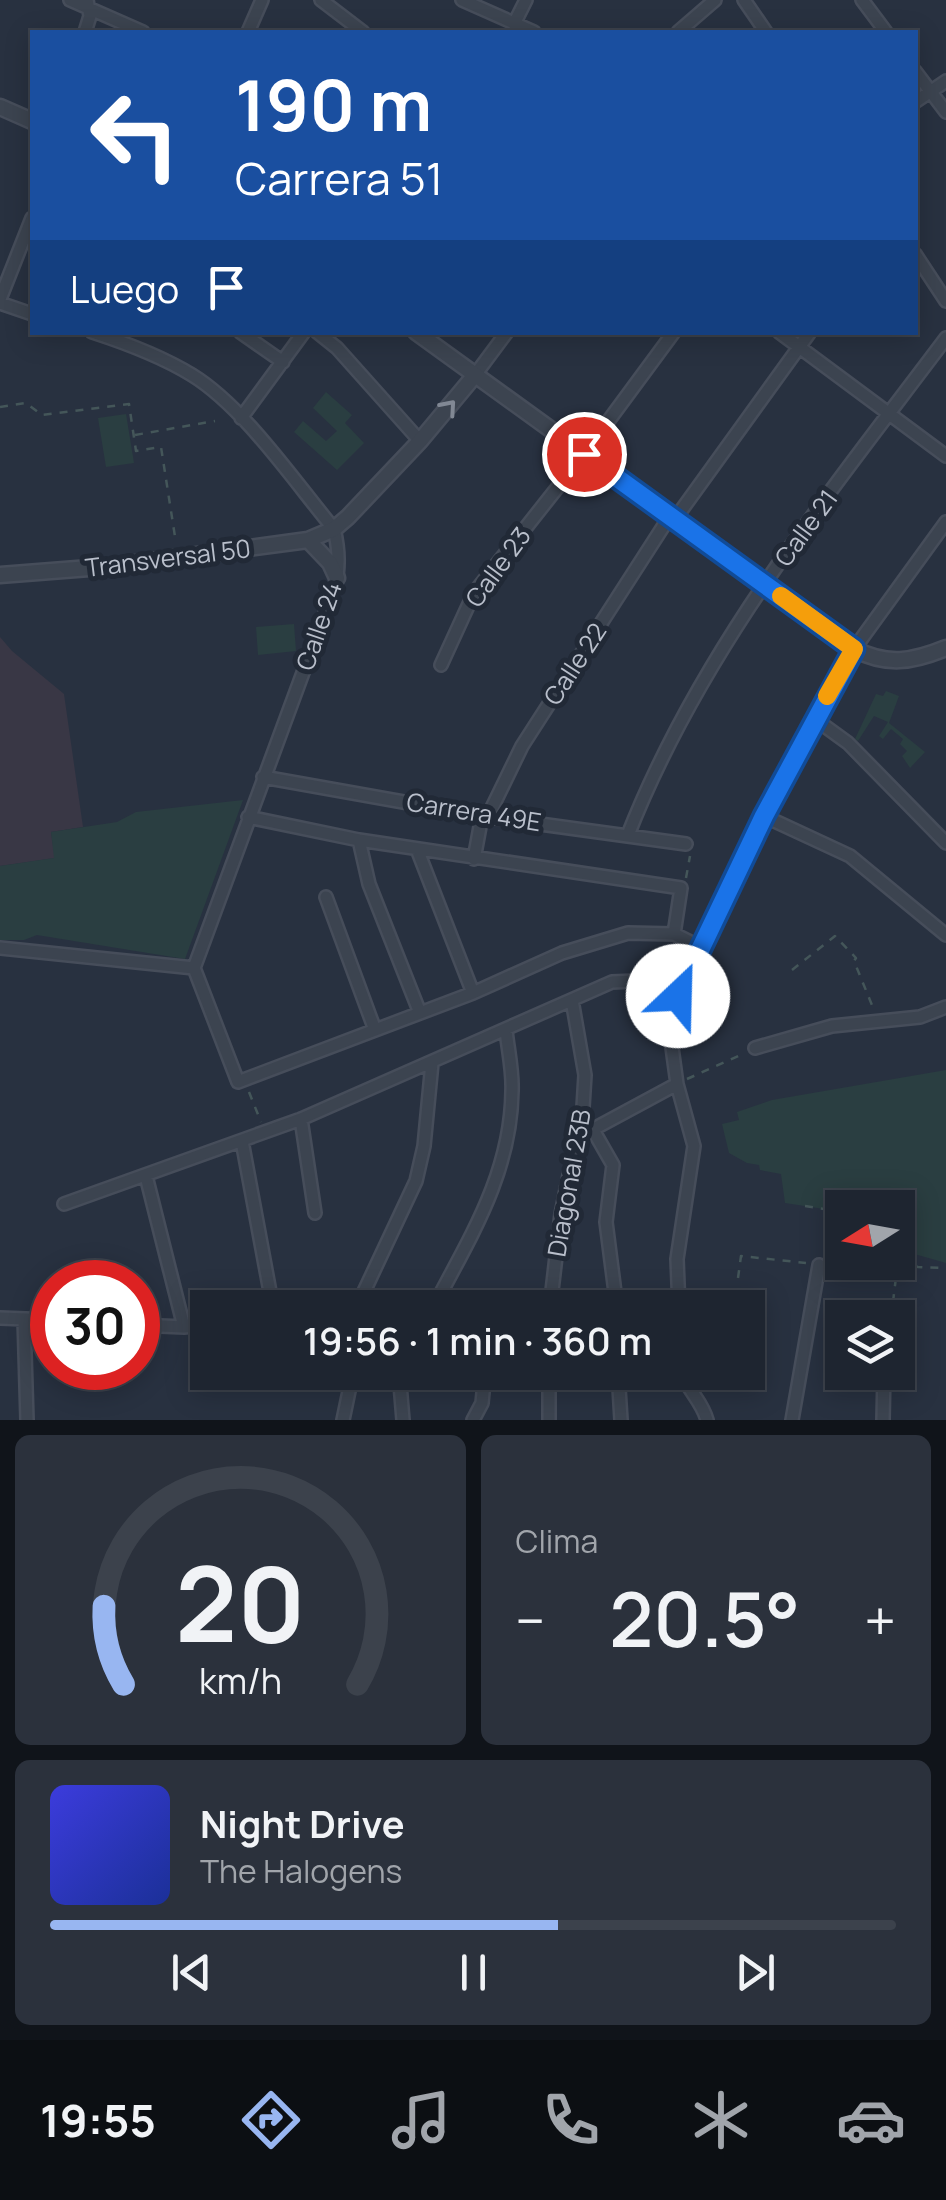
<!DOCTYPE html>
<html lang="es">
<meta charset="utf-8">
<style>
body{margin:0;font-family:Manrope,sans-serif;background:#2b313c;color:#f1f3f6;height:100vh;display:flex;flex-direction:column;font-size:38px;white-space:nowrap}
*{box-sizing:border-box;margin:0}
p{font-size:32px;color:#a1a5ab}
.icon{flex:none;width:55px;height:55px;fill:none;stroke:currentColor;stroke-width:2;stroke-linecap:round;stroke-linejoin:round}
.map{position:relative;height:1420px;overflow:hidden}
.panel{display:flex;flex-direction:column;gap:15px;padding:15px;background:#10141a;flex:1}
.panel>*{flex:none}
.guide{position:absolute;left:30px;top:30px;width:888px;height:305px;border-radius:0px;box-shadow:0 5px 25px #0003,0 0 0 2px #3c424c;background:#1a4fa0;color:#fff;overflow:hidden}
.needle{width:65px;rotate:259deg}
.buttons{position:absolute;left:825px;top:1190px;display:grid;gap:20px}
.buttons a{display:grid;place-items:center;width:90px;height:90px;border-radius:0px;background:#1e2530;box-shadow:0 5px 25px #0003,0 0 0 2px #3c424c;font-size:50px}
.speed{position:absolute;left:30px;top:1260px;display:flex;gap:20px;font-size:50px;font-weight:700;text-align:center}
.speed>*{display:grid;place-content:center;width:130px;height:130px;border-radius:50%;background:#1e2530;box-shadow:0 5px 25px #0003,0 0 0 2px #3c424c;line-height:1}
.speed .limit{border:15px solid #d22;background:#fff;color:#111}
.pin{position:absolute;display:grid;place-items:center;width:85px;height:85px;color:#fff;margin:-42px;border:5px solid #fff;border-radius:50%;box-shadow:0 2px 10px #0007}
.me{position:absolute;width:110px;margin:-55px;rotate:24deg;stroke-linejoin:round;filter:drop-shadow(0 0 8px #0008)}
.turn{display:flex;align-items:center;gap:35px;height:210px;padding:0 40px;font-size:45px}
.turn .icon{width:130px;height:130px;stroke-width:2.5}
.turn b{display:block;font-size:70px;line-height:85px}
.then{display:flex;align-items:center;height:95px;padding:0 40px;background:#0003;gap:20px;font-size:38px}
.big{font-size:75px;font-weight:600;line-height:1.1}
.panel .tile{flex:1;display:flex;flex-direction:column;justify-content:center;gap:15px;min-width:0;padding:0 35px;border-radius:15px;background:#2b313c}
.panel .dial{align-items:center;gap:0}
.dial svg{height:260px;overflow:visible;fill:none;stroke:#3c424c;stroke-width:7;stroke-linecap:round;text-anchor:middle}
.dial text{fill:#f1f3f6;stroke:none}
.song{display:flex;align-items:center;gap:30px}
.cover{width:120px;height:120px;border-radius:15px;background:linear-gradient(135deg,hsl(240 70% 55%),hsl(230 70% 35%))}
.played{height:10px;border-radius:5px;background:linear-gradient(90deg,#98b6f1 60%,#3c424c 60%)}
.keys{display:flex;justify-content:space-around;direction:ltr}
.heat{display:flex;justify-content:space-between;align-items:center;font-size:55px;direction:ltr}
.panel .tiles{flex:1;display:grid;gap:15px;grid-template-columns:1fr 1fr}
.tile:last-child{grid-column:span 2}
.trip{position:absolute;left:190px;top:1290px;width:575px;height:100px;border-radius:0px;background:#1e2530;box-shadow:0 5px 25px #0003,0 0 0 2px #3c424c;font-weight:600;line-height:100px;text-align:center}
.dock{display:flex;height:160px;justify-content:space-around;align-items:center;background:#0c0f13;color:#a1a5ab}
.dock .icon{width:70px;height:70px}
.dock .active{color:#98b6f1}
.dock b{font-size:45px;color:#f1f3f6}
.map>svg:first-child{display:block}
.medical{fill:#393745}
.green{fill:#2a3e41}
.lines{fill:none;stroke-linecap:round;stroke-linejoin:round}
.minor-casing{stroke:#464d5a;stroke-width:16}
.tertiary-casing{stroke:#464d5a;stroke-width:19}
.path{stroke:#445659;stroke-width:2.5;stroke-dasharray:8 8;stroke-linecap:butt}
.minor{stroke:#3c4450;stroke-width:11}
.tertiary{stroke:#3c4450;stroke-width:14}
.oneway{stroke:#818894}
.route-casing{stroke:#114b97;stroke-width:25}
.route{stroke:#1a73e8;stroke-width:18}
.slow{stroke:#f59e0b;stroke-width:18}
.labels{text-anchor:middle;stroke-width:10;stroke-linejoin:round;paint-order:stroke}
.street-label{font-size:25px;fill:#b9bfcb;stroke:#212936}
</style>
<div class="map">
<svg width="946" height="1420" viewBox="0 0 946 1420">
<rect width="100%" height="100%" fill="#283140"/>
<path class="medical" d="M0,637L12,651L64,694L83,827L51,832L55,858L0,866Z"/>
<path class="green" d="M326,392L352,415L345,423L364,443L337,470L294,432L303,421L326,441L337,431L313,408Z
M126,414L134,463L106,467L98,418Z
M294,624L296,651L258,655L256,627Z
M886,691L899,696L889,723L925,752L910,768L902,756L907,751L900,744L903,739L891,729L883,739L879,736L888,722L874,716L858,741L855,739L876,694L883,696Z
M243,800L185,959L37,935L24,940H0V866L54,858L51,832L117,822L136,812Z
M946,1070V1263L911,1253L898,1255V1208H842V1255L825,1256C834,1237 839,1226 824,1209L785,1203L781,1174L760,1170L759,1165L747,1163L729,1153L722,1124L739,1120L737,1112L772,1100Z"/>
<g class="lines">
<defs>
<path id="minor" d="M70,0L143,32
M321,0L363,32
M462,0L534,32
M744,0L766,32
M862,0L886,32
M514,24L526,0
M85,32L90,16L87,0
M248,32L262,0
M678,32L715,0
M915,71L946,112
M915,102L946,81
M915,254L946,301
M0,299L32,218
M0,303L32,314
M92,332C126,343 161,356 192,375C244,407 294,481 334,529C339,549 340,566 335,586L194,968
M240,332L283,362
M317,332L337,348L420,441
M779,332L946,456
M475,375L507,332
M241,418L304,332
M675,519L810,332
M441,665L474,593L584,454L674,332
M815,719L848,743L946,843
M263,777L482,816L686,844
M488,816L522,746L670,516
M764,816L850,856L946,935
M248,817L359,840L681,888L674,934
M628,835C700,651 828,495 946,338
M359,840L369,884L420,1013
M417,849L473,993
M474,859L482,816
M326,897L375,1030
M0,948L194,968
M194,968L238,1082L473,993L562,953L628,933L674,934L700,947
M755,1048L832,1026L920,1017L946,1007
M301,1119L315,1213
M593,1130L613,1165L606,1222L617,1308
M588,1132L677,1084
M242,1141L273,1308
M146,1176L184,1327
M64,1204L301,1119L612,982L684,979
M296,1308L361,1298
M360,1308L361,1298L416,1181L424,1146L432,1063
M433,1308C470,1237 511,1174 512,1091C513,1071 508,1050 506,1030
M492,1308L493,1296
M550,1308L561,1214L583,1107L585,1075L572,1000
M679,1308L677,1259L694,1146L677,1084L671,1040L678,996L764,816L854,649L946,522
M0,1318L52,1320
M24,1319L27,1420
M138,1325L184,1327L208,1324
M399,1372L403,1420
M549,1372V1420
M618,1372L621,1420
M682,1372C687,1390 702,1401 707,1420
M343,1420L353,1372
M473,1420L482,1403L485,1372
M792,1420L819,1265
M883,1420L884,1372"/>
<path id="tertiary" d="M0,107L32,121
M416,332L854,649C887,666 912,662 946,648
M308,540L330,563L337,578
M0,575L115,566L308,540L334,529L348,517L420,441L475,375"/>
</defs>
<use href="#minor" class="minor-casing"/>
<use href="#tertiary" class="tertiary-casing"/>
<path class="path" d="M0,407L26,403L42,415L129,404L136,451L161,447L176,543
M135,435L215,421
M686,878L690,856
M792,970L835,936L856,958L854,961L874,1010
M687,1079L743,1054
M249,1092L261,1122
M805,1206L824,1209C838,1226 834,1236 825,1255
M899,1262L918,1267L946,1268
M833,1264L873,1262
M738,1278L741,1256L806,1263
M891,1318L898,1261"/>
<use href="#minor" class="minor"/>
<use href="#tertiary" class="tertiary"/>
</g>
<defs><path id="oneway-chevron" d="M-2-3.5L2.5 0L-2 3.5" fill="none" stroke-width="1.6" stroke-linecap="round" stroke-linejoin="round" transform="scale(2.5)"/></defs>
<use class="oneway" href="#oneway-chevron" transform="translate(449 407) rotate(-49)"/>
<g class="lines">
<defs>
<path id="route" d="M584,454L854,649L764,816L678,996"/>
</defs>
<use href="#route" class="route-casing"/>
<use href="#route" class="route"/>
<path class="slow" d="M781,596L854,649L827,696"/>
</g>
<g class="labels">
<g class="street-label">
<text transform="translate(806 528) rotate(-54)" y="9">Calle 21</text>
<text transform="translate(168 558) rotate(-7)" y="9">Transversal 50</text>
<text transform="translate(498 567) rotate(-54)" y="9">Calle 23</text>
<text transform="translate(319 626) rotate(-71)" y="9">Calle 24</text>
<text transform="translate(575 664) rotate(-57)" y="9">Calle 22</text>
<text transform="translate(474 812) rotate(9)" y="9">Carrera 49E</text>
<text transform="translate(569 1183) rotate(-80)" y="9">Diagonal 23B</text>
</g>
</g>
</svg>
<div class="buttons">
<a><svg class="needle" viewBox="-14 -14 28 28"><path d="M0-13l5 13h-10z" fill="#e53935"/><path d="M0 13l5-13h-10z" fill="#a1a5ab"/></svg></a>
<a><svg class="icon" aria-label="layers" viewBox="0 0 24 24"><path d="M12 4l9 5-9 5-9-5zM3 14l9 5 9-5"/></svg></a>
</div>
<div class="speed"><div class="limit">30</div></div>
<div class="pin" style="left:584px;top:454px;background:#d93025"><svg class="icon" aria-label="arrive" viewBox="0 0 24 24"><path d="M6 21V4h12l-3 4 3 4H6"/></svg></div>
<svg class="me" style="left:678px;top:996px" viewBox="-20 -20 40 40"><circle r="19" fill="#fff"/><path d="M0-13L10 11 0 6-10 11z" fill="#1a73e8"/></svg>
<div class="trip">19:56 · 1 min · 360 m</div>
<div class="guide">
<div class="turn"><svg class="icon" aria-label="left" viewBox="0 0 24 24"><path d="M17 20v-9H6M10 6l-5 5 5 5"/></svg><div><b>190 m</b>Carrera 51</div></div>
<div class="then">Luego<svg class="icon" aria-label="arrive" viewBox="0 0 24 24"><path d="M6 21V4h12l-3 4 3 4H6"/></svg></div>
</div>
</div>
<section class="panel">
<div class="tiles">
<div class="tile dial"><svg viewBox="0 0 100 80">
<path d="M14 69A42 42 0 1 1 86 69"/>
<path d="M14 69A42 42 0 0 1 8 45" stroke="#98b6f1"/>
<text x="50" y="56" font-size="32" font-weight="700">20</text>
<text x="50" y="72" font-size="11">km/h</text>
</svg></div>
<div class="tile"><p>Clima</p>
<div class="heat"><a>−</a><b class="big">20.5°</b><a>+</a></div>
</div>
<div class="tile">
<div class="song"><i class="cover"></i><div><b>Night Drive</b><p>The Halogens</p></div></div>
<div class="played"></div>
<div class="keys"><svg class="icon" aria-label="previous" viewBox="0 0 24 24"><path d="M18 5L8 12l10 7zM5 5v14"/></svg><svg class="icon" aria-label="pause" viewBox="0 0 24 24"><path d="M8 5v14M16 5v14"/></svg><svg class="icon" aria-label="next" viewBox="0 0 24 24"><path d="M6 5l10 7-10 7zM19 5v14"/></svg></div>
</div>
</div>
</section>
<nav class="dock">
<b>19:55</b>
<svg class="icon active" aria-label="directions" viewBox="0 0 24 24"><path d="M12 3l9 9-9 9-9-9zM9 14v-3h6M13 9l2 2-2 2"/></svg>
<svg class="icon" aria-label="music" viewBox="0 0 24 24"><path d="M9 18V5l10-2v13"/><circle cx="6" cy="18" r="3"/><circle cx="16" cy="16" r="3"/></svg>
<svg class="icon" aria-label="phone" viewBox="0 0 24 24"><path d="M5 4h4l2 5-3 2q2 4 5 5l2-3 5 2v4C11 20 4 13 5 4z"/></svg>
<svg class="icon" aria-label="climate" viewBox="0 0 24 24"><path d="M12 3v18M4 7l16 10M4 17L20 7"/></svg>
<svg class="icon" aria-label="car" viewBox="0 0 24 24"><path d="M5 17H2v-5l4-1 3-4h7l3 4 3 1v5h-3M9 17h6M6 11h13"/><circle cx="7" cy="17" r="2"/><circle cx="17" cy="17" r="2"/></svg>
</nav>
